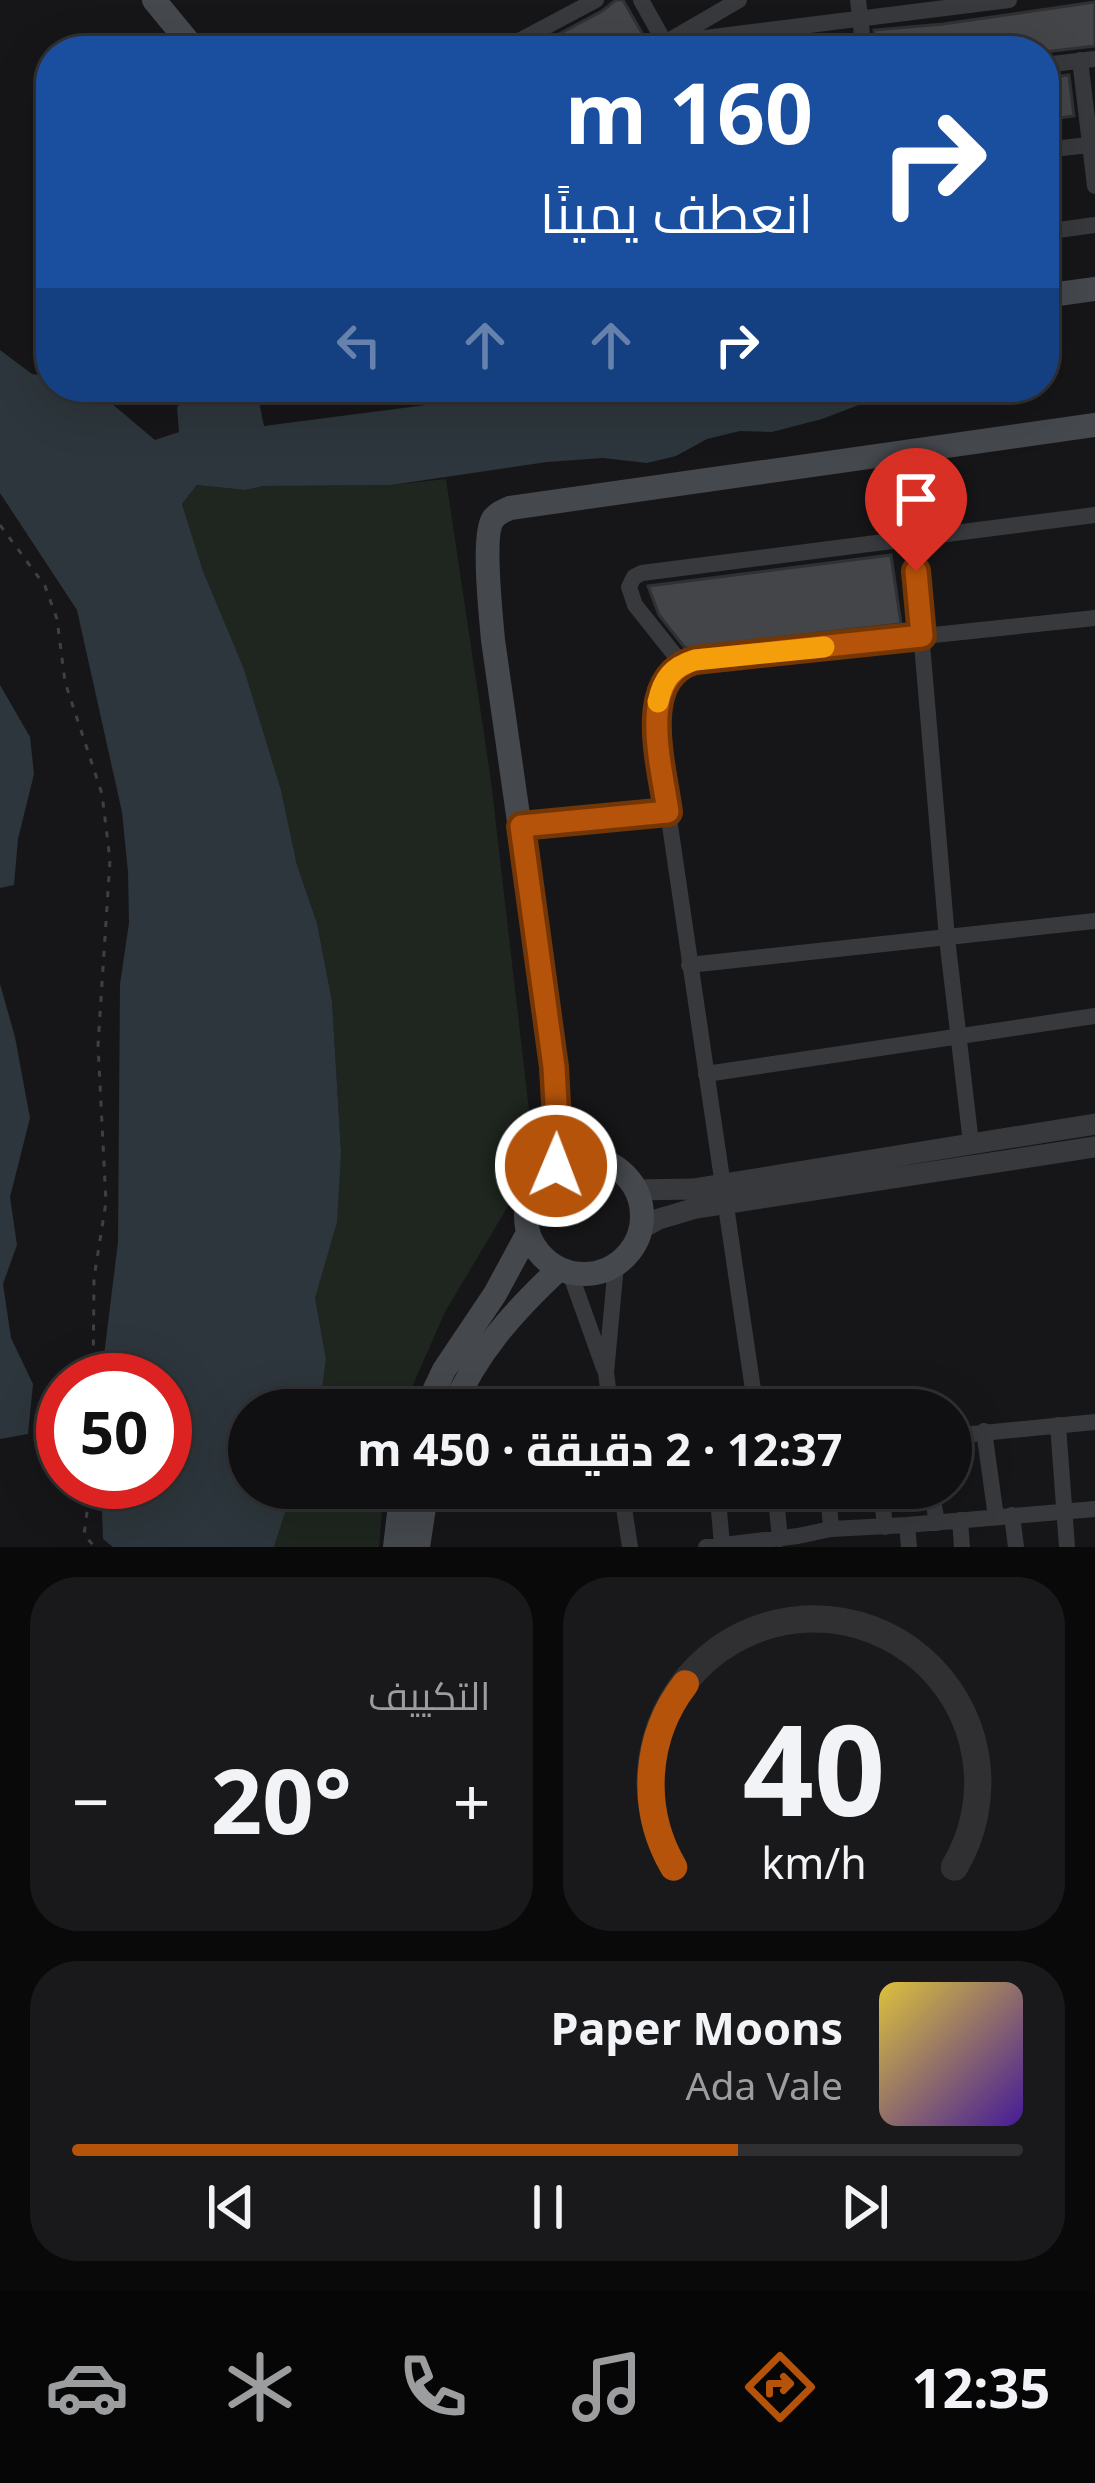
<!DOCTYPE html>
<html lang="ar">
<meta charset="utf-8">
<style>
body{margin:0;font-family:"Noto Sans",Cairo,sans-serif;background:#19191b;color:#f1f3f6;direction:rtl;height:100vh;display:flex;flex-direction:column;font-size:45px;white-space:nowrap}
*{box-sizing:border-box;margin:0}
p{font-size:39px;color:#9c9d9f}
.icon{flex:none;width:66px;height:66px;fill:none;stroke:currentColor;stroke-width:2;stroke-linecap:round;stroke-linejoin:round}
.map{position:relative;height:1547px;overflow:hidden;direction:ltr}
.details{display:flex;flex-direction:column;gap:30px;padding:30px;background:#09090a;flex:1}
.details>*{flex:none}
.hud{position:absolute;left:36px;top:36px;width:1023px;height:366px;border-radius:48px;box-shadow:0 12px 48px #0002,0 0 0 3px #303032;direction:rtl;background:#1a4fa0;color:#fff;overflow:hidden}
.speed{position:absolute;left:36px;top:1353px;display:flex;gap:24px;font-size:60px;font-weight:700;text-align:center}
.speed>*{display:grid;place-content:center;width:156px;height:156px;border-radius:50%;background:#101012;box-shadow:0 12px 48px #0002,0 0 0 3px #303032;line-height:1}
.speed .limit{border:18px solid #d22;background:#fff;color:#111}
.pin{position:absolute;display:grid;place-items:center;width:102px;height:102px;color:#fff;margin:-123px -51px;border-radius:50% 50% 50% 0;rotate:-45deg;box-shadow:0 0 12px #0007}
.pin .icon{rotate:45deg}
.me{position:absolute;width:132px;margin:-66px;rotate:1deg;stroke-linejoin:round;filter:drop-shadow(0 0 9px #0008)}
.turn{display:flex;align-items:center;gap:42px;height:252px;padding:0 48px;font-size:54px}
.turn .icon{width:156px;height:156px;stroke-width:2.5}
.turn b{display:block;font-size:84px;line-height:102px}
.lanes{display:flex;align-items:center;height:114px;padding:0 48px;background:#0003;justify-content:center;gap:60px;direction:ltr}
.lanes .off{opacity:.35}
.big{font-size:90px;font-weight:700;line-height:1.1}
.details .card{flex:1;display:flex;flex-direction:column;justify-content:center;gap:18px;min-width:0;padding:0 42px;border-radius:48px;background:#19191b}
.details .dial{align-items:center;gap:0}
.dial svg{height:312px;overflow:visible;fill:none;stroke:#303032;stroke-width:7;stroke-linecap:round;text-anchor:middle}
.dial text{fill:#f1f3f6;stroke:none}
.song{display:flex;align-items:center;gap:36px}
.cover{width:144px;height:144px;border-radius:18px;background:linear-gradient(135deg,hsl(50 70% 55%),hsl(260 70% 35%))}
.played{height:12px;border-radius:6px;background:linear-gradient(90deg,#b45309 70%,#303032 70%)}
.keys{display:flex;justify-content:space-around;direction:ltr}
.heat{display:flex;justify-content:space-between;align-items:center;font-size:66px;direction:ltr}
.details .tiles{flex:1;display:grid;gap:30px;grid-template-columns:1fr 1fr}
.card:last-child{grid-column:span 2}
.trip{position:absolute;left:228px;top:1389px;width:744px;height:120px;border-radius:60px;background:#101012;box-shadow:0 12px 48px #0002,0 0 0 3px #303032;font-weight:700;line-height:120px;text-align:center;direction:rtl}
.dock{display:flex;height:192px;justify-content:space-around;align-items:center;background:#060607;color:#9c9d9f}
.dock .icon{width:84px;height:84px}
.dock .on{color:#b45309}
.dock b{font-size:54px;color:#f1f3f6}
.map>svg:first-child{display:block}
.green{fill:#1e261f}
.water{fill:#2d363c}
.building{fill:#434548;stroke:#303134;stroke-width:3}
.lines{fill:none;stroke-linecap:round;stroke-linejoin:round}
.path{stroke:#3d4044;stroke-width:3;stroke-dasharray:6 9;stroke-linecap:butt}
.minor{stroke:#37393d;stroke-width:16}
.tertiary{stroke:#37393d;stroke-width:21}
.secondary{stroke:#45484d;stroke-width:24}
.route-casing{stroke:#753606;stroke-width:30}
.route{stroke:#b45309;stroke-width:21}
.slow{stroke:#f59e0b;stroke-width:21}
</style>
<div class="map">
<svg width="1095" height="1547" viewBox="0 0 1095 1547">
<rect width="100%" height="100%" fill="#161618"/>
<path class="green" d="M446,479L491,781L532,1136L523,1181L445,1312L402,1410H319L326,1359L315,1298L341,1152L332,1001L317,923L297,865L281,790L244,669L203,571L182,504L197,485L245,490L264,486L391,485Z
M293,1488H384L379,1547H274Z"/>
<path class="water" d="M0,350L32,374L51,377V387H92L155,440L179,432L177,407L201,387H256L264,426L480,398L558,393L627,399L699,387H881L882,396L822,419L772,432L740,431L707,439L676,456L647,463L603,458L547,462L391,485L264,486L245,490L197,485L182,504L203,571L244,669L281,790L297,865L317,923L332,1001L341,1152L337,1222L315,1298L326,1359L319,1410H249V1488H293L274,1547H113L103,1539L101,1482H165V1380H101L118,1242L120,984L129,923L128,872L122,812L77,610L0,493Z
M0,685L30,737L34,774L18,839L14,885L0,888Z
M0,984L15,1037L30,1118L10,1197L17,1245L3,1284L11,1338L33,1384L28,1434L0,1439Z"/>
<path class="building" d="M616,0H623L646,40L627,51H527L602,11Z
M1095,2V46L1044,52L877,51L874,30L943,24Z
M835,36L838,51H758L757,46L774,42Z
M1069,75L1074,116L1044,120V78Z
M891,555L901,624L685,648L659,615L648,586Z"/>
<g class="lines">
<path class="path" d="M0,525L45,586L57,619L65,682L102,794L110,860L98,1045L106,1202L94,1278L93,1380
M91,1482L84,1535L95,1547"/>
<path class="minor" d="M641,0L665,43L739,0
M858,0L864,51
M500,51L596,0
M654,51L665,43L1009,0
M1080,60L1095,186
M1044,65L1095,59
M1044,150L1089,145
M1044,232L1095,225
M913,538L947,938L971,1143
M682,664L635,605L629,587L634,577L642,573L1095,515
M522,826L668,812
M689,965L1095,921
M706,1074L1095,1016
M570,1273L604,1368
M611,1410L606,1373L616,1265
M756,1410L668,812C662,765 635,678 695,660L1095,618
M1058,1425L1067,1547
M984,1431L996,1517
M951,1436L1095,1422
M621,1488L630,1547
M717,1488L722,1545
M775,1488L780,1539
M828,1488L831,1529
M881,1488L885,1527
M931,1488L937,1523
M1012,1515L1016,1547
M960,1520L962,1547
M907,1525L909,1547
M706,1547L798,1536L831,1529L907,1525L1095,1509"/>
<path class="tertiary" d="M636,1190L693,1189L1095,1124
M642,1228L659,1219L696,1208L1095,1147"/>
<path class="secondary" d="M154,0L196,51
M1044,296L1095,289
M526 1216a58 58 0 1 1 116 0a58 58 0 1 1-116 0Z
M556,1165L557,1123L554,1067L493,640C491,617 482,535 493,519C499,512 503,511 510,508L1095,425
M425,1410L444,1370L495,1294L528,1233
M452,1410C476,1353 514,1311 559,1269
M395,1547L402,1488
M418,1547L427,1488"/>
</g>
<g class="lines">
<defs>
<path id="route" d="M556,1166L557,1123L554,1067L521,826L668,812C662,765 635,678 695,660L922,636L916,571"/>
</defs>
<use href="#route" class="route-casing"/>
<use href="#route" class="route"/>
<path class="slow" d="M658,702C663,679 672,667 695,660L824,647"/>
</g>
</svg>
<div class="speed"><div class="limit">50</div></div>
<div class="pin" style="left:916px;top:571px;background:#d93025"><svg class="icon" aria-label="arrive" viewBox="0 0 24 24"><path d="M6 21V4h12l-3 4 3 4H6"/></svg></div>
<svg class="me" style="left:556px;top:1166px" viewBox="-20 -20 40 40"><circle r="17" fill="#b45309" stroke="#fff" stroke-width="3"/><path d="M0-11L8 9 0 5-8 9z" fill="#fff"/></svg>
<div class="trip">12:37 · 2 دقيقة · 450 m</div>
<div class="hud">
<div class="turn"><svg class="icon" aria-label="right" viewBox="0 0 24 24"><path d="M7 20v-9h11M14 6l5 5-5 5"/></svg><div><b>160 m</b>انعطف يمينًا</div></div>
<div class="lanes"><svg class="icon off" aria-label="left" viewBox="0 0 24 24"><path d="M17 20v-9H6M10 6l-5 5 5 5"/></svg><svg class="icon off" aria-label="ahead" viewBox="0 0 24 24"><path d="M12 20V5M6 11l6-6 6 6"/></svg><svg class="icon off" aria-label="ahead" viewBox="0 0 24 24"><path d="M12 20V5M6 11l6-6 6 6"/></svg><svg class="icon" aria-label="right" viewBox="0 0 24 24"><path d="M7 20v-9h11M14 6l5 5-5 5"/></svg></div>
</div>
</div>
<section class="details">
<div class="tiles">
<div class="card dial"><svg viewBox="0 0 100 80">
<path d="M14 69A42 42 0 1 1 86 69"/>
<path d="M14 69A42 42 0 0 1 17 22" stroke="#b45309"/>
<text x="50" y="56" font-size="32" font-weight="700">40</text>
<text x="50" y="72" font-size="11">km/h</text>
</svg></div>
<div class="card"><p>التكييف</p>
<div class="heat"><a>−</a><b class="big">20°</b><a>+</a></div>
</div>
<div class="card">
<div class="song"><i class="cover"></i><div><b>Paper Moons</b><p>Ada Vale</p></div></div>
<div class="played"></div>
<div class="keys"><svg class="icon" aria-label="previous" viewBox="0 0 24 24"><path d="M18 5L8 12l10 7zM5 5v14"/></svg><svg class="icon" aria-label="pause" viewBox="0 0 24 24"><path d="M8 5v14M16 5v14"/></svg><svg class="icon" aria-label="next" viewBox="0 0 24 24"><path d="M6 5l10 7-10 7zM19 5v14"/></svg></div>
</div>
</div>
</section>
<nav class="dock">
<b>12:35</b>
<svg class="icon on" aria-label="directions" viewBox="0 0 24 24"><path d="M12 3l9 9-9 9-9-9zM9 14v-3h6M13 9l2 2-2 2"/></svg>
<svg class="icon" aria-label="music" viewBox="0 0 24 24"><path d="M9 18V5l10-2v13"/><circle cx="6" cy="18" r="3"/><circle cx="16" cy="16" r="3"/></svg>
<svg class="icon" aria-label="phone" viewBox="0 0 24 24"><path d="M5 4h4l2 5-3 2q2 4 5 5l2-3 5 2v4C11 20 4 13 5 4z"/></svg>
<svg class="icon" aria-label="climate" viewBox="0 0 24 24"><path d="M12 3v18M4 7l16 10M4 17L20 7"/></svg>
<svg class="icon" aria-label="car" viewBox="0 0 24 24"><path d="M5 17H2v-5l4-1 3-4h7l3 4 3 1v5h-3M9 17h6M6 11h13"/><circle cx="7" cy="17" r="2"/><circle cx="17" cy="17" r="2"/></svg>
</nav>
